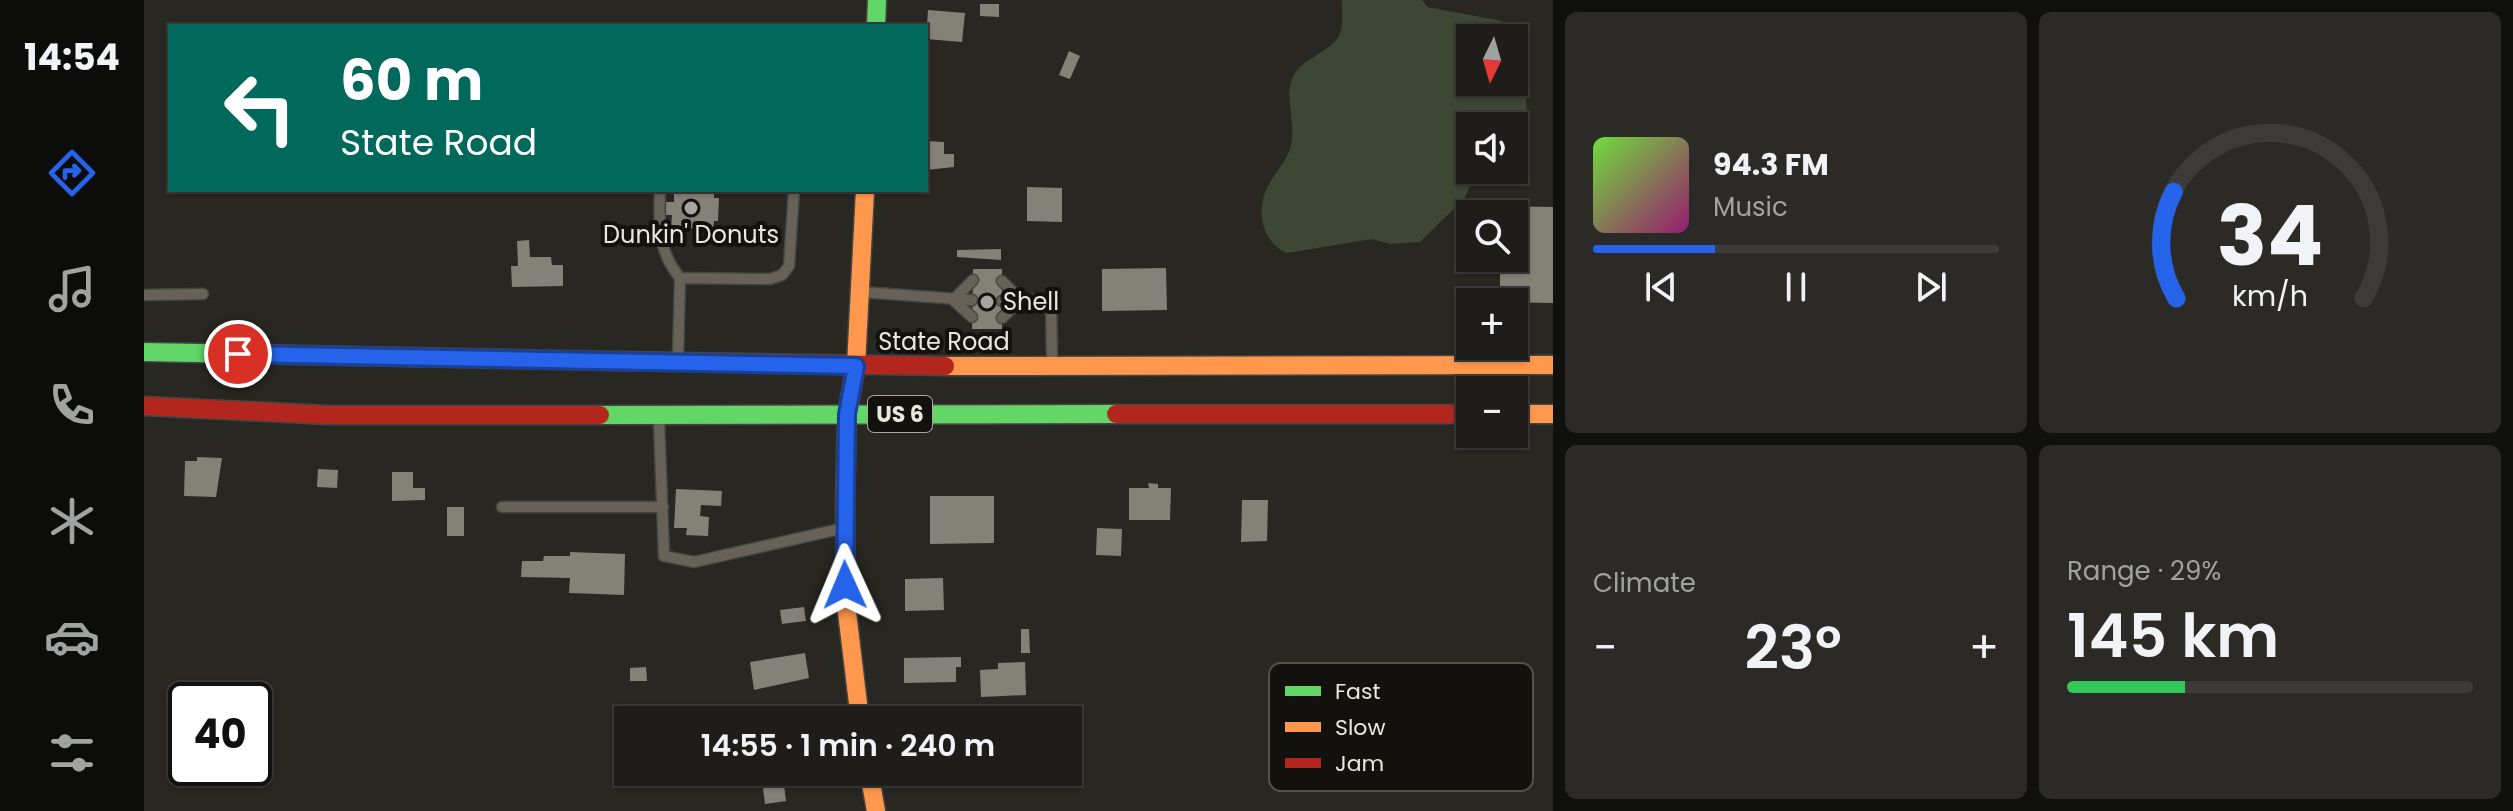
<!DOCTYPE html>
<meta charset="utf-8">
<style>
body{margin:0;font-family:Poppins,sans-serif;background:#2b2a27;color:#f1f3f6;height:100vh;display:flex;flex-direction:column;font-size:30px;white-space:nowrap}
*{box-sizing:border-box;margin:0}
p{font-size:26px;color:#a1a2a2}
.icon{flex:none;width:44px;height:44px;fill:none;stroke:currentColor;stroke-width:2;stroke-linecap:round;stroke-linejoin:round}
.map{position:relative;flex:1;overflow:hidden}
.panel{display:flex;flex-direction:column;gap:12px;padding:12px;background:#10100e;width:960px}
.panel>*{flex:none}
.banner{position:absolute;left:24px;top:24px;width:760px;height:168px;border-radius:0px;box-shadow:0 2px 6px #0004,0 0 0 2px #3c3b39;background:#00695c;color:#fff;overflow:hidden}
.needle{width:52px;rotate:185deg}
.buttons{position:absolute;left:1312px;top:24px;display:grid;gap:16px}
.buttons a{display:grid;place-items:center;width:72px;height:72px;border-radius:0px;background:#1e1d1a;box-shadow:0 2px 6px #0004,0 0 0 2px #3c3b39;font-size:40px}
.speed{position:absolute;left:24px;top:682px;display:flex;gap:16px;font-size:40px;font-weight:700;text-align:center}
.speed>*{display:grid;place-content:center;width:104px;height:104px;border-radius:50%;background:#1e1d1a;box-shadow:0 2px 6px #0004,0 0 0 2px #3c3b39;line-height:1}
.speed .limit{border:4px solid #111;border-radius:12px;background:#fff;color:#111}
.pin{position:absolute;display:grid;place-items:center;width:68px;height:68px;color:#fff;margin:-34px;border:4px solid #fff;border-radius:50%;box-shadow:0 2px 8px #0007}
.me{position:absolute;width:88px;margin:-44px;rotate:359deg;stroke-linejoin:round;filter:drop-shadow(0 0 6px #0008)}
.turn{display:flex;align-items:center;gap:28px;height:168px;padding:0 40px;font-size:36px}
.turn .icon{width:104px;height:104px;stroke-width:2.5}
.turn b{display:block;font-size:56px;line-height:68px}
.big{font-size:60px;font-weight:600;line-height:1.1}
.panel .widget{flex:1;display:flex;flex-direction:column;justify-content:center;gap:12px;min-width:0;padding:0 28px;border-radius:12px;background:#2b2a27}
.panel .dial{align-items:center;gap:0}
.dial svg{height:208px;overflow:visible;fill:none;stroke:#3c3b39;stroke-width:7;stroke-linecap:round;text-anchor:middle}
.dial text{fill:#f1f3f6;stroke:none}
.song{display:flex;align-items:center;gap:24px}
.cover{width:96px;height:96px;border-radius:12px;background:linear-gradient(135deg,hsl(100 70% 55%),hsl(320 70% 35%))}
.played{height:8px;border-radius:4px;background:linear-gradient(90deg,#2563eb 30%,#3c3b39 30%)}
.keys{display:flex;justify-content:space-around;direction:ltr}
.heat{display:flex;justify-content:space-between;align-items:center;font-size:44px;direction:ltr}
.charge{height:12px;border-radius:6px;background:linear-gradient(90deg,#34c759 29%,#3c3b39 0)}
.panel .tiles{flex:1;display:grid;gap:12px;grid-template-columns:repeat(2,1fr)}
.trip{position:absolute;left:470px;top:706px;width:468px;height:80px;border-radius:0px;background:#1e1d1a;box-shadow:0 2px 6px #0004,0 0 0 2px #3c3b39;font-weight:600;line-height:80px;text-align:center}
main{display:flex;flex:1;min-height:0}
.dock{display:flex;flex-direction:column;width:144px;justify-content:space-around;align-items:center;background:#0c0c0a;color:#a1a2a2}
.dock .icon{width:56px;height:56px}
.dock .on{color:#2563eb}
.dock b{font-size:36px;color:#f1f3f6}
.map>svg:first-child{display:block}
.green{fill:#3d4734;fill-rule:evenodd}
.building{fill:#838178}
.lines{fill:none;stroke-linecap:round;stroke-linejoin:round}
.lane-casing{stroke:#464541;stroke-width:13}
.fast-casing{stroke:#464541;stroke-width:21}
.slow-casing{stroke:#464541;stroke-width:21}
.jam-casing{stroke:#464541;stroke-width:21}
.lane{stroke:#666258;stroke-width:10}
.fast{stroke:#63d668;stroke-width:18}
.slow{stroke:#ff974d;stroke-width:18}
.jam{stroke:#b3261e;stroke-width:18}
.route-casing{stroke:#184099;stroke-width:20}
.route{stroke:#2563eb;stroke-width:14}
.poi-dot{fill:#a5a49e;stroke:#12110d;stroke-width:3}
.labels{text-anchor:middle;stroke-width:8;stroke-linejoin:round;paint-order:stroke}
.shield{fill:#12110d;stroke:#a8a7a1;stroke-width:2}
.shield-label{font-size:22px;font-weight:bold;fill:#e8e7e0}
.poi-label{font-size:24px;fill:#e8e7e0;stroke:#12110d}
.street-label{font-size:24px;fill:#e8e7e0;stroke:#12110d}
.key{fill:#12110d;stroke:#52514c;stroke-width:2}
.key-label{font-size:22px;fill:#e8e7e0}
</style>
<main>
<nav class="dock">
<b>14:54</b>
<svg class="icon on" aria-label="directions" viewBox="0 0 24 24"><path d="M12 3l9 9-9 9-9-9zM9 14v-3h6M13 9l2 2-2 2"/></svg>
<svg class="icon" aria-label="music" viewBox="0 0 24 24"><path d="M9 18V5l10-2v13"/><circle cx="6" cy="18" r="3"/><circle cx="16" cy="16" r="3"/></svg>
<svg class="icon" aria-label="phone" viewBox="0 0 24 24"><path d="M5 4h4l2 5-3 2q2 4 5 5l2-3 5 2v4C11 20 4 13 5 4z"/></svg>
<svg class="icon" aria-label="climate" viewBox="0 0 24 24"><path d="M12 3v18M4 7l16 10M4 17L20 7"/></svg>
<svg class="icon" aria-label="car" viewBox="0 0 24 24"><path d="M5 17H2v-5l4-1 3-4h7l3 4 3 1v5h-3M9 17h6M6 11h13"/><circle cx="7" cy="17" r="2"/><circle cx="17" cy="17" r="2"/></svg>
<svg class="icon" aria-label="filters" viewBox="0 0 24 24"><path d="M4 7h16M4 17h16"/><circle cx="9" cy="7" r="2"/><circle cx="15" cy="17" r="2"/></svg>
</nav>
<div class="map">
<svg width="1409" height="811" viewBox="0 0 1409 811">
<rect width="100%" height="100%" fill="#282722"/>
<path class="green" d="M1198,0H1278L1283,7L1358,21L1370,37L1378,56L1384,125L1370,131V126H1326V170H1332L1321,198L1276,242L1246,244L1228,239L1143,253C1118,243 1111,210 1124,186C1133,169 1147,158 1148,137C1150,120 1142,100 1147,82C1154,56 1189,55 1197,31C1199,22 1198,9 1198,0ZM1326,38H1370V82H1326Z"/>
<path class="building" d="M836,4H855V17L836,16Z
M784,10L821,13L818,42L782,39Z
M925,51L936,56L926,79L915,75Z
M782,141L800,142V154H810V167L782,170Z
M883,187L918,188V222L883,221Z
M530,190H570V198H575L574,221H570L569,230L527,227L528,215H519L520,202H530Z
M1351,206L1409,207V303L1356,302V258H1370V214H1351Z
M385,240L386,257H407L408,265H419V286L368,287L367,266H374L373,241Z
M857,249V260L813,257V250Z
M1022,268L1023,310L958,311V269Z
M829,269H858V329H828Z
M53,457L78,458L72,497L40,496L41,461H53Z
M174,469L194,470L193,488L173,487Z
M248,472H269V488H281V500L248,501Z
M1004,483L1014,484V488H1027L1026,520H985V488H1005Z
M532,489L578,491L577,506L557,505L556,516L565,517L564,536L542,535L543,528H530Z
M786,496H850V543L786,544Z
M1098,500H1124L1123,541L1097,542Z
M303,507H320V536H303Z
M953,528L978,529L977,556L952,555Z
M426,552L481,554L480,595L425,593L426,578L377,577L378,561H399L400,556H426Z
M799,578L800,610L761,611V579Z
M660,607L662,621L638,624L636,610Z
M877,629H885L886,653H877Z
M661,653L665,678L610,690L606,662Z
M817,657V667H812V682L760,683V658Z
M881,662L882,695L837,697L836,670L854,669V663Z
M502,667L503,681H486V668Z
M629,772H677V774L630,781Z
M640,785L642,801L621,804L619,788Z"/>
<g class="lines">
<defs>
<path id="lane" d="M516,190C515,225 513,250 536,278
M858,281L877,300
M717,292L828,300
M0,295L59,294
M809,300L829,280
M809,300L828,317
M858,301L907,299L908,360
M858,318L877,300
M534,357L536,278L626,279L638,275L645,266L650,190
M515,420L520,556L550,562L700,528
M358,507H519"/>
<path id="fast" d="M732,26L733,0
M0,352L474,361
M456,415L972,414"/>
<path id="slow" d="M801,366L1409,365
M1370,414H1409
M716,720L702,604L701,502L703,414L712,366L721,190
M725,772L732,811"/>
<path id="jam" d="M474,361L801,366
M0,406L185,415H456
M972,414H1326"/>
</defs>
<use href="#lane" class="lane-casing"/>
<use href="#fast" class="fast-casing"/>
<use href="#slow" class="slow-casing"/>
<use href="#jam" class="jam-casing"/>
<use href="#lane" class="lane"/>
<use href="#fast" class="fast"/>
<use href="#slow" class="slow"/>
<use href="#jam" class="jam"/>
</g>
<g class="lines">
<defs>
<path id="route" d="M94,354L712,366L703,414L701,585"/>
</defs>
<use href="#route" class="route-casing"/>
<use href="#route" class="route"/>
</g>
<g class="poi-dot">
<circle cx="547" cy="208" r="8"/>
<circle cx="843" cy="302" r="8"/>
</g>
<g class="labels">
<rect class="shield" x="724" y="396" width="64" height="36" rx="6"/>
<g class="shield-label">
<text x="756" y="422">US 6</text>
</g>
<g class="poi-label">
<text x="547" y="243">Dunkin' Donuts</text>
<text x="859" y="310" text-anchor="start">Shell</text>
</g>
<g class="street-label">
<text x="800" y="350">State Road</text>
</g>
</g>
<rect x="1125" y="663" width="264" height="128" rx="12" class="key"/>
<rect x="1141" y="686" width="36" height="10" fill="#63d668"/>
<rect x="1141" y="722" width="36" height="10" fill="#ff974d"/>
<rect x="1141" y="758" width="36" height="10" fill="#b3261e"/>
<g class="key-label">
<text x="1191" y="699">Fast</text>
<text x="1191" y="735">Slow</text>
<text x="1191" y="771">Jam</text>
</g>
</svg>
<div class="buttons">
<a><svg class="needle" viewBox="-14 -14 28 28"><path d="M0-13l5 13h-10z" fill="#e53935"/><path d="M0 13l5-13h-10z" fill="#a1a2a2"/></svg></a>
<a><svg class="icon" aria-label="sound" viewBox="0 0 24 24"><path d="M4 9h4l5-4v14l-5-4H4zM17 9q2 3 0 6"/></svg></a>
<a><svg class="icon" aria-label="search" viewBox="0 0 24 24"><circle cx="10" cy="10" r="6"/><path d="M15 15l6 6"/></svg></a>
<a>+</a>
<a>−</a>
</div>
<div class="speed"><div class="limit">40</div></div>
<div class="pin" style="left:94px;top:354px;background:#d93025"><svg class="icon" aria-label="arrive" viewBox="0 0 24 24"><path d="M6 21V4h12l-3 4 3 4H6"/></svg></div>
<svg class="me" style="left:701px;top:585px" viewBox="-20 -20 40 40"><path d="M0-17L14 15 0 8-14 15z" fill="#2563eb" stroke="#fff" stroke-width="4"/></svg>
<div class="trip">14:55 · 1 min · 240 m</div>
<div class="banner">
<div class="turn"><svg class="icon" aria-label="left" viewBox="0 0 24 24"><path d="M17 20v-9H6M10 6l-5 5 5 5"/></svg><div><b>60 m</b>State Road</div></div>
</div>
</div>
<section class="panel">
<div class="tiles">
<div class="widget">
<div class="song"><i class="cover"></i><div><b>94.3 FM</b><p>Music</p></div></div>
<div class="played"></div>
<div class="keys"><svg class="icon" aria-label="previous" viewBox="0 0 24 24"><path d="M18 5L8 12l10 7zM5 5v14"/></svg><svg class="icon" aria-label="pause" viewBox="0 0 24 24"><path d="M8 5v14M16 5v14"/></svg><svg class="icon" aria-label="next" viewBox="0 0 24 24"><path d="M6 5l10 7-10 7zM19 5v14"/></svg></div>
</div>
<div class="widget dial"><svg viewBox="0 0 100 80">
<path d="M14 69A42 42 0 1 1 86 69"/>
<path d="M14 69A42 42 0 0 1 13 28" stroke="#2563eb"/>
<text x="50" y="56" font-size="32" font-weight="700">34</text>
<text x="50" y="72" font-size="11">km/h</text>
</svg></div>
<div class="widget"><p>Climate</p>
<div class="heat"><a>−</a><b class="big">23°</b><a>+</a></div>
</div>
<div class="widget"><p>Range · 29%</p><b class="big">145 km</b><div class="charge"></div></div>
</div>
</section>
</main>
